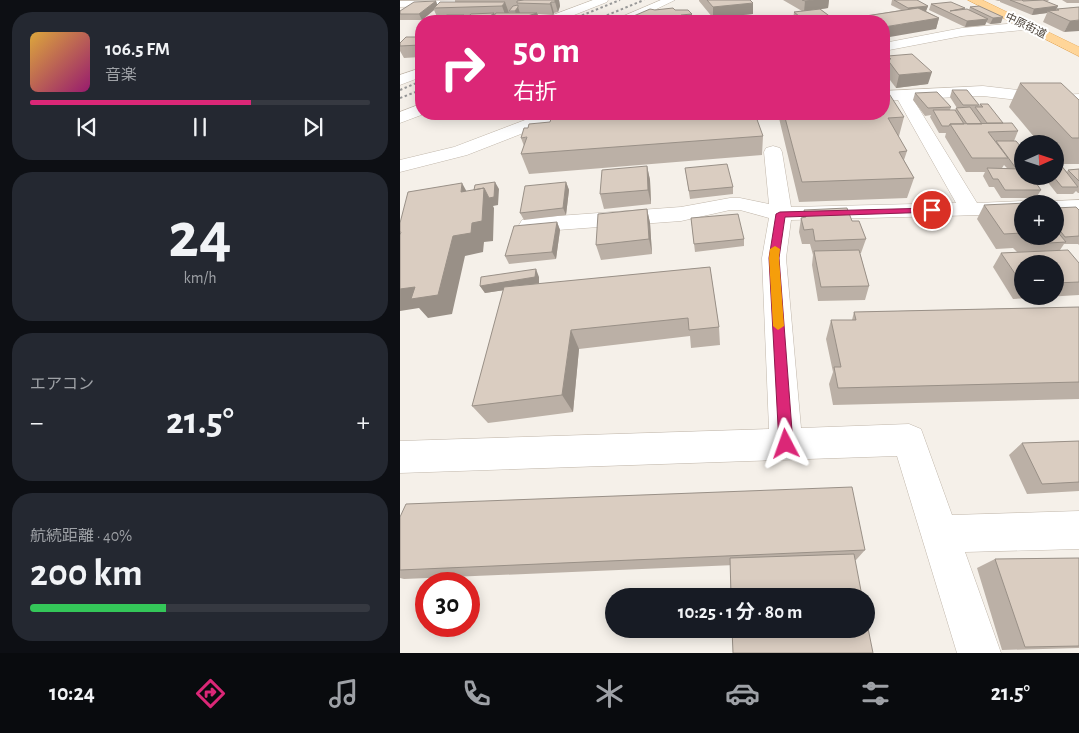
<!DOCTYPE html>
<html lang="ja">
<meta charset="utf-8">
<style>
body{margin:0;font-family:"Alegreya Sans","Noto Sans JP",sans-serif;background:#242831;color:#f1f3f6;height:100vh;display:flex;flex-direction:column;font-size:19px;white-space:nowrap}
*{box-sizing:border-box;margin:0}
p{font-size:16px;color:#9ea1a6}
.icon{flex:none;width:28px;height:28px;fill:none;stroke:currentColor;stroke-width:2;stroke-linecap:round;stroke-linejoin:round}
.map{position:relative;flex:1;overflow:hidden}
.side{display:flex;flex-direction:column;gap:12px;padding:12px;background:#0d0f14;width:400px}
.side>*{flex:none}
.top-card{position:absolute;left:15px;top:15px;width:475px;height:105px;border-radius:20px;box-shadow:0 2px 12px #0003;background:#db2777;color:#fff;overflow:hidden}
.needle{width:32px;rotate:87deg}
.buttons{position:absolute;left:614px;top:135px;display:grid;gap:10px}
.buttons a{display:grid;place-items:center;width:50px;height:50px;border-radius:50%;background:#171b24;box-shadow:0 2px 12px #0003;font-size:25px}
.speed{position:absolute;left:15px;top:572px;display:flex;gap:10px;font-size:25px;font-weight:700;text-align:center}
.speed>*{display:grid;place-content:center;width:65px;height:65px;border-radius:50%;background:#171b24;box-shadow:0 2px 12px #0003;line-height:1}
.speed .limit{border:8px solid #d22;background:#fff;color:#111}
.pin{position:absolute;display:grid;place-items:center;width:42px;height:42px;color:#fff;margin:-21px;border:2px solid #fff;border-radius:50%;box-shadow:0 1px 5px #0007}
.me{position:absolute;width:55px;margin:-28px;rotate:356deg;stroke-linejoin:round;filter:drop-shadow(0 0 4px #0008)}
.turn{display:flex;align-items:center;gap:18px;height:105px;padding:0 15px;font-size:22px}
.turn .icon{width:65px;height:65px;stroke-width:2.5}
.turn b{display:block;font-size:35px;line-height:42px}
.big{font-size:38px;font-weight:700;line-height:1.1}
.side .card{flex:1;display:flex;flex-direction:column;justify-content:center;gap:8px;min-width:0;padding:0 18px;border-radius:20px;background:#242831}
.side .dial{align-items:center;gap:0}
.dial b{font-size:65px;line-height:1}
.song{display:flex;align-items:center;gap:15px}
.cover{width:60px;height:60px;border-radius:8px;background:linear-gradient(135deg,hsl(40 70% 55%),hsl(320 70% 35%))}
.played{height:5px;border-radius:2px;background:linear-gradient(90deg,#db2777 65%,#363941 65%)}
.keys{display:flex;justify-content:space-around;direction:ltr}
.heat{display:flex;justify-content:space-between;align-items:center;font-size:28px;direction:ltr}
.charge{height:8px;border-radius:4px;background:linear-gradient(90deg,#34c759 40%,#363941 0)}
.trip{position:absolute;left:205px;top:588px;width:270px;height:50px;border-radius:25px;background:#171b24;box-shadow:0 2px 12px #0003;font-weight:700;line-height:50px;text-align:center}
.tabs{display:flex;height:80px;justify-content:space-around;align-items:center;background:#090b0e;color:#9ea1a6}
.tabs .icon{width:35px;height:35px}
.tabs .on{color:#db2777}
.tabs b{font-size:22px;color:#f1f3f6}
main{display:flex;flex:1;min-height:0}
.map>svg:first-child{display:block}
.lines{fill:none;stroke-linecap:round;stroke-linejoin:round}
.minor-casing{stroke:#c1b7ab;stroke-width:1}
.major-casing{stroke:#e9b064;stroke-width:1}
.minor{fill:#fff;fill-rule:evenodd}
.major{fill:#ffd598;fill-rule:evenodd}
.rail{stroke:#989898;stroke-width:2;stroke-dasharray:2.5 2.5;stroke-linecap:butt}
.wall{fill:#bbb0a6;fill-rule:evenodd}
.shaded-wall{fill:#999087}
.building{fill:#dacdc1;stroke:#999087}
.route{fill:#db2777;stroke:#8e194d}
.slow{fill:#f59e0b}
.labels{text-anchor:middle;stroke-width:4;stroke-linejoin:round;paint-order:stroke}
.far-street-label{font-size:11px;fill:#494037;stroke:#fff}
</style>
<main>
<section class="side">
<div class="card">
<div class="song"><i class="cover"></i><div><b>106.5 FM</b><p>音楽</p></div></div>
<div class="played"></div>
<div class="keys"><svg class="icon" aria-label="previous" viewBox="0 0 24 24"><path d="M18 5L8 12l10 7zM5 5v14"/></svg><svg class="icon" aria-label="pause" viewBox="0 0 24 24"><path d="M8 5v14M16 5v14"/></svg><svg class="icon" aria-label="next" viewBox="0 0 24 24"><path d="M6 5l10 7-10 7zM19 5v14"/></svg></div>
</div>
<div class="card dial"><b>24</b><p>km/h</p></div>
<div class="card"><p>エアコン</p>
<div class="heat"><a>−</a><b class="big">21.5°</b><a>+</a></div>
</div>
<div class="card"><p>航続距離 · 40%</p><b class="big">200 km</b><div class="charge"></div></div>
</section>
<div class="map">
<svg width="679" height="653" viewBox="0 0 679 653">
<rect width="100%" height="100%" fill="#f5f0e9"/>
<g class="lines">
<defs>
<path id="minor" d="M106,0L101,3L0,7V1Z
M193,0H208L207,2L159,21H143L145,18Z
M261,0H275L232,21H217L219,18Z
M629,22L633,23L635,26L633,29L562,36L484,51V43L562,28Z
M21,68V77L0,85V75Z
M583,86L661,95L679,94V104L661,105L583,96L513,99L577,203L622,201L630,203L622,204V214L391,220L386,258L401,428L509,424L521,429L552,515L679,511V549L565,552L601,653H557L497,456L0,473V441L369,429L362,258L369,218L340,210H330L281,221L130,232L122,230L119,225L122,220L130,218L281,207L330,198H340L369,204L364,152L366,148L373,146L380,148L382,152L391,207L556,203L498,100L484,101V91Z
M21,104V114H24L0,123V112Z
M141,114H164L162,118L67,155L0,172V160L54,147Z
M679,200V212L655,213V204H646L655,201Z"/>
<path id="major" d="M568,0H582L679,47V56Z"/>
</defs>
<use href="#minor" class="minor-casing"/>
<use href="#major" class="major-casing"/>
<use href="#minor" class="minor"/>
<use href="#major" class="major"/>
<path class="rail" d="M168,21L220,0
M193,21L244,0
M0,90L21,81
M0,98L21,90"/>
</g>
<path class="wall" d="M55,0H159L160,6L158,12L154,13L153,15L138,14L139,19L132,21H36L38,19L34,10L22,20H0V11L36,1L37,5L55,2Z
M299,0H350L353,14L313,18L299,1Z
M383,0H429L428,8L420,9L436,21H393L394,12L402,11Z
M492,0H517L528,6L526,11L539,18L536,29L484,21H458L459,17L501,10L491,5Z
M595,0H649L647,2L657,9L679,7L664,32L643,22L647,13L632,15L600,2V1H598Z
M662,0H679V3H667Z
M531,4L565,8V9L569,10L570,7L579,6L601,23L590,24L586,22L585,25L565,27L529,10Z
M21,37V57L4,58L0,51V43Z
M488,56L528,84L496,88L484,72L487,59Z
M620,83L679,100V164H660L667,172L668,170L679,169V193H678L676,191L673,194H657L643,176H655V144H640L609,107Z
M552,90L579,105L578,107L580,104L603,123L618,131L614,141L622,148V176L641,190L636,198H601L594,187H589L583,176L585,172H566L545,137L546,133H539L530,117L531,115L525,116L513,100L515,93L551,107L550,110H555L556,108H557L550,97ZM604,165L607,168H602Z
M378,114H484L504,117L499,136H498L507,151L504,160L514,178L507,198L399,202Z
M363,136L362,155L129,174L121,154L124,146L121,138Z
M247,166L250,180L251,204L204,209L200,194Z
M285,168L333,187V194L290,199Z
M166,182L169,190L166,215L124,220L120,213Z
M622,204V236H655V208L679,210V245L678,244H664L660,250L679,263V295L613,299L593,267L601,253L617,252L613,248L596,249L577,219L584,205ZM622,264H655V296H622Z
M247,209L250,223L252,254L201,260L196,245Z
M404,210L452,221L466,239L461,253H460L469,286L465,300L418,301L412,265L413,255L410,244H402L399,232L401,218L403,217Z
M291,218L344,239V246L295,252Z
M157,222L160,230L156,259L109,264L105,256Z
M310,267L319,327L320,345L291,348L290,336L179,349L173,412L88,423L72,406L104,290L85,293L80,286L139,277V284Z
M679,307V399L433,405L429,384L433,372L426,339L431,320H452L454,312Z
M679,441V491L627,494L609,455L622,443Z
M0,517L465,550L456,560L4,579L0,578Z
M679,558V648L602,650L577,568L595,559Z"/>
<path class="shaded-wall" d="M155,0H159L160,6L158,12L155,2Z
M414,0H429L428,8L404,12L405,1Z
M36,1L38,7L34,8V10L22,20L19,14Z
M105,2L109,13L106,17L102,6Z
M151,2L154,13L153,15L150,4Z
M353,3V14L313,18V7Z
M528,6L526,11L507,14L508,8Z
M658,6L655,12L648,11L647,13L632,15L634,9Z
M118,7L120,13L117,17L115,11Z
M94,13L96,19L90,21H84Z
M137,13L139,19L132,21H116L115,20Z
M292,14V21H282L281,15Z
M64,15L67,21H57Z
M603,17L601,23L590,24L593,18Z
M539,18L536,29L484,38V27Z
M588,19L585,25L565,27L567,21Z
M679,20V31L664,32L670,21Z
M532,72L528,84L496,88L499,75Z
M247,166L250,180L251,204L248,190Z
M95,182L99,189L98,205L93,206L94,208L93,241L84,242L83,252L65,256L52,314L28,318L19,308L0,311V289L53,236L72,223L84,188Z
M166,182L169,190L166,215L163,208Z
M62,183L73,203L61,192Z
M247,209L250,223L252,254L249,239Z
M157,222L160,230L156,259L152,252Z
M136,269L139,277V285L85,293L80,286Z
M171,330L179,349L173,412L162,395Z"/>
<path class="building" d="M124,0H155V2H151L150,4L117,3V1Z
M307,0H350L353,3L313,7Z
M402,0H414L405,1Z
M494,0H517L528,6L508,8Z
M610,0H622L623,1L643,0L658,6L634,9Z
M36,1L19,14H0V11L14,2Z
M40,2H105L102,6L34,8Z
M551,2L565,8L550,11L567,9L588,19L567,21L531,4Z
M118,5V7L115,11H109L113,6Z
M579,6L603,17L593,18L570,7Z
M679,7V20L670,21L648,11L659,10L657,9Z
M273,8L275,10H288L292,14L281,15L287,21H222L250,9L255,10Z
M518,8L539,18L484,27V21H467L459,17Z
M420,9L436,21H405L394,12Z
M94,13L84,21H63L71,14Z
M96,13H137L115,20L90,21Z
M47,15H64L57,21H36L41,18Z
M6,37H21V48H17L20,45L0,46V43Z
M512,54L532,72L499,75L487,59H491L488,56Z
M620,83H661L679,100V138H672Z
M552,90H567L579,105H563Z
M484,92H488L504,117L488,118L507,151L499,152L514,178L402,182L384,114H484Z
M537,92L551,107L528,108L515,93Z
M580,104H588L603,123H587L575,107H583Z
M570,107L582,124H567L556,108Z
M533,110H555L564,124H550L549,126H542Z
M157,114H355L363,136L121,154L127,137L121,138L124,128H128L129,124L150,122L152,116L156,115Z
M612,123L618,131L588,132L608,158H572L550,124Z
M596,141H616L622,148V167H615Z
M655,160H657L678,187H662L653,176H655Z
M327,164L333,187L289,191L285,168Z
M247,166L248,190L200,194L202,170Z
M587,168L620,169L622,172V176H631L641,190H605L598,179H593Z
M679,169V181L668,170Z
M95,182L94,197L89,198L84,188L74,190L75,185Z
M166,182L163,208L120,213L125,186Z
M62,183L61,192L84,188L82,221L72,223L71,233L53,236L38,295L11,299L15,287L0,289V235L1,232H0V223L8,192Z
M627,203V204H622V233L604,234L584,205Z
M676,207L679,210V236L665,237L655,224V208Z
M447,208L452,221H459L466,239L415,241L413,229L404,230L401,218L406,217L404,210Z
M247,209L249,239L196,245L198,214Z
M338,214L344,239L294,244L291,218Z
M157,222L152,252L105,256L114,226Z
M655,229L666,242L631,244L625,236H655Z
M459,250L469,286L421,287L414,251Z
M668,250L679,263V282L655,283V264H622V284L601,253Z
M310,267L319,327L289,330L288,318L171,330L162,395L72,406L104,287Z
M136,269L135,277L80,286L81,277Z
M679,307V382L438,388L434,367H441L431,320H456L454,312Z
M679,441V482L642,484L622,443Z
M452,487L465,550L0,570V517L6,504Z
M454,554L462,596H331L330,558Z
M679,558V646L625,647L595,559Z
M466,618L473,653H333L332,629H466Z"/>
<path class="route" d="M532,208L536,210L535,212L385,217L379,258L393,444L391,449L386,451L381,449L379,444L369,258L376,214L380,212Z"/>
<path class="slow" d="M375,246L380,249L379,258L384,326L378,330L373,326L369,258L370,249Z"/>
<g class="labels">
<g class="far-street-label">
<text transform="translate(626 25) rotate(26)" y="4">中原街道</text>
</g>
</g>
</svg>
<div class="buttons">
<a><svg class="needle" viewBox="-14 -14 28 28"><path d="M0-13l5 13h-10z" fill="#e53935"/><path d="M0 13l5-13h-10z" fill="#9ea1a6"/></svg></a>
<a>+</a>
<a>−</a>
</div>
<div class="speed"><div class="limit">30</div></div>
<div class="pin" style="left:532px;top:210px;background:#d93025"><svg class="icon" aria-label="arrive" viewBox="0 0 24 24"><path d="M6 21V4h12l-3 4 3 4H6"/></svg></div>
<svg class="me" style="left:386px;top:444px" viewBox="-20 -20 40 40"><path d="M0-17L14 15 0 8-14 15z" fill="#db2777" stroke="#fff" stroke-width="4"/></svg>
<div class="trip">10:25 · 1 分 · 80 m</div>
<div class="top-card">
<div class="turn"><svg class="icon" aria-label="right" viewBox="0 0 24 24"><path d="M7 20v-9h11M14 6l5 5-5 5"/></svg><div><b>50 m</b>右折</div></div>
</div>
</div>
</main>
<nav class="tabs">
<b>10:24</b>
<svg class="icon on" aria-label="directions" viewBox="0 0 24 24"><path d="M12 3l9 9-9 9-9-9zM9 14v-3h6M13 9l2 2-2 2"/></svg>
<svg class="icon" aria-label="music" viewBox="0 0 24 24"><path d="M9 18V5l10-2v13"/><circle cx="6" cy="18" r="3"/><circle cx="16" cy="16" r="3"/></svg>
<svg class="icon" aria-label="phone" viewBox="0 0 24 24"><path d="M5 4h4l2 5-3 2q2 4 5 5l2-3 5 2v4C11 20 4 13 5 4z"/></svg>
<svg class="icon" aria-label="climate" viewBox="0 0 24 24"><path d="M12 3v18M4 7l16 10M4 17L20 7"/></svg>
<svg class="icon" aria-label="car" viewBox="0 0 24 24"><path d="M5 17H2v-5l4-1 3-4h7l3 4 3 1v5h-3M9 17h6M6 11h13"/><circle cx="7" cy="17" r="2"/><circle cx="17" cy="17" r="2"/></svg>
<svg class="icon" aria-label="filters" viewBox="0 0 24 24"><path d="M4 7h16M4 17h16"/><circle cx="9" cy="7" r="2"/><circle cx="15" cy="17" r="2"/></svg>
<b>21.5°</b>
</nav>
